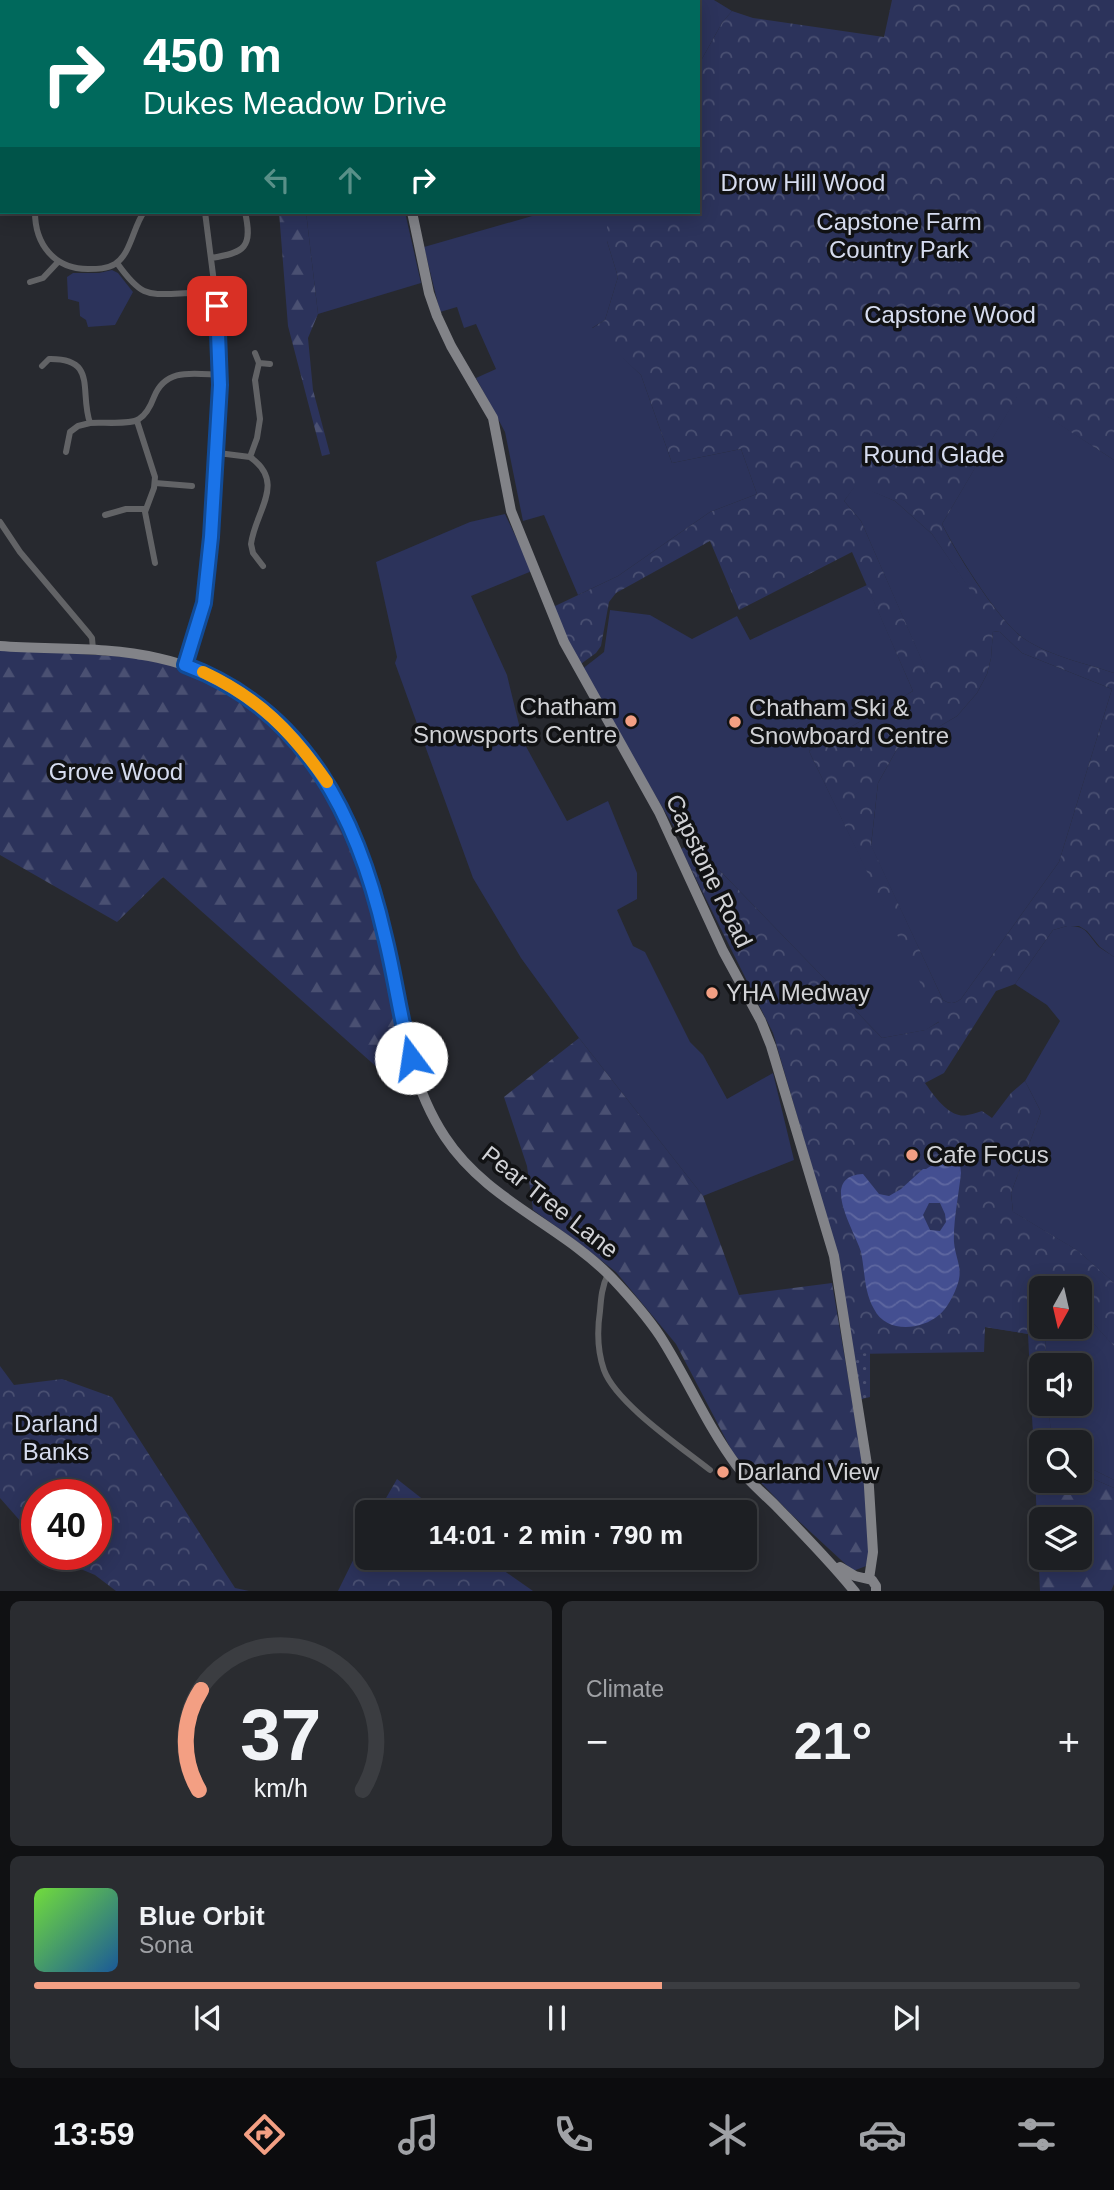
<!DOCTYPE html>
<meta charset="utf-8">
<style>
body{margin:0;font-family:Arial,sans-serif;background:#2a2c30;color:#f1f3f6;height:100vh;display:flex;flex-direction:column;font-size:26px;white-space:nowrap}
*{box-sizing:border-box;margin:0}
p{font-size:23px;color:#a0a2a6}
.icon{flex:none;width:38px;height:38px;fill:none;stroke:currentColor;stroke-width:2;stroke-linecap:round;stroke-linejoin:round}
.map{position:relative;height:1591px;overflow:hidden}
.panel{display:flex;flex-direction:column;gap:10px;padding:10px;background:#101113;flex:1}
.panel>*{flex:none}
.guide{position:absolute;left:0px;top:0px;width:700px;height:214px;box-shadow:0 4px 18px #0003,0 0 0 2px #3b3d41;background:#00695c;color:#fff;overflow:hidden}
.needle{width:46px;rotate:188deg}
.tools{position:absolute;left:1029px;top:1276px;display:grid;gap:14px}
.tools a{display:grid;place-items:center;width:63px;height:63px;border-radius:10px;background:#1d1f23;box-shadow:0 4px 18px #0003,0 0 0 2px #3b3d41;font-size:35px}
.speed{position:absolute;left:21px;top:1479px;display:flex;gap:14px;font-size:35px;font-weight:700;text-align:center}
.speed>*{display:grid;place-content:center;width:91px;height:91px;border-radius:50%;background:#1d1f23;box-shadow:0 4px 18px #0003,0 0 0 2px #3b3d41;line-height:1}
.speed .limit{border:10px solid #d22;background:#fff;color:#111}
.pin{position:absolute;display:grid;place-items:center;width:60px;height:60px;color:#fff;margin:-30px;border-radius:14px;box-shadow:0 4px 10px #0006}
.me{position:absolute;width:77px;margin:-38px;rotate:346deg;stroke-linejoin:round;filter:drop-shadow(0 0 5px #0008)}
.turn{display:flex;align-items:center;gap:24px;height:147px;padding:0 28px;font-size:32px}
.turn .icon{width:91px;height:91px;stroke-width:2.5}
.turn b{display:block;font-size:49px;line-height:60px}
.lanes{display:flex;align-items:center;height:66px;padding:0 28px;background:#0003;justify-content:center;gap:35px;direction:ltr}
.lanes .off{opacity:.35}
.big{font-size:52px;font-weight:700;line-height:1.1}
.panel .card{flex:1;display:flex;flex-direction:column;justify-content:center;gap:10px;min-width:0;padding:0 24px;border-radius:10px;background:#2a2c30}
.panel .dial{align-items:center;gap:0}
.dial svg{height:182px;overflow:visible;fill:none;stroke:#3b3d41;stroke-width:7;stroke-linecap:round;text-anchor:middle}
.dial text{fill:#f1f3f6;stroke:none}
.song{display:flex;align-items:center;gap:21px}
.cover{width:84px;height:84px;border-radius:10px;background:linear-gradient(135deg,hsl(100 70% 55%),hsl(210 70% 35%))}
.played{height:7px;border-radius:4px;background:linear-gradient(90deg,#f39f83 60%,#3b3d41 60%)}
.keys{display:flex;justify-content:space-around;direction:ltr}
.heat{display:flex;justify-content:space-between;align-items:center;font-size:38px;direction:ltr}
.panel .tiles{flex:1;display:grid;gap:10px;grid-template-columns:1fr 1fr}
.card:last-child{grid-column:span 2}
.trip{position:absolute;left:355px;top:1500px;width:402px;height:70px;border-radius:10px;background:#1d1f23;box-shadow:0 4px 18px #0003,0 0 0 2px #3b3d41;font-weight:700;line-height:70px;text-align:center}
.menu{display:flex;height:112px;justify-content:space-around;align-items:center;background:#0c0c0e;color:#a0a2a6}
.menu .icon{width:49px;height:49px}
.menu .on{color:#f39f83}
.menu b{font-size:32px;color:#f1f3f6}
.map>svg:first-child{display:block}
.grass{fill:#2c335b}
.forest{fill:url(#forest-firs);fill-rule:evenodd}
.park{fill:url(#park-crowns);fill-rule:evenodd}
.garden{fill:url(#garden-dots)}
.water{fill:url(#water-waves);fill-rule:evenodd}
.lines{fill:none;stroke-linecap:round;stroke-linejoin:round}
.street{stroke:#626366;stroke-width:6}
.secondary{stroke:#828388;stroke-width:10}
.route-casing{stroke:#114b97;stroke-width:18}
.route{stroke:#1a73e8;stroke-width:12}
.slow{stroke:#f59e0b;stroke-width:12}
.poi-dot{fill:#f39f83;stroke:#111214;stroke-width:2.5}
.labels{text-anchor:middle;stroke-width:7;stroke-linejoin:round;paint-order:stroke}
.park-label{font-size:24px;fill:#d6dcef;stroke:#111214}
.poi-label{font-size:24px;fill:#d1d2d6;stroke:#111214;text-anchor:start}
.street-label{font-size:24px;fill:#d1d2d6;stroke:#111214}
</style>
<div class="map">
<svg width="1114" height="1592" viewBox="0 0 1114 1592">
<defs>
<pattern id="forest-firs" width="22" height="20" patternUnits="userSpaceOnUse" patternTransform="scale(1.75)"><rect width="22" height="20" fill="#2c335b"/><path d="M5 1l3.5 6h-7zM16 11l3.5 6h-7z" fill="#4a5072"/></pattern>
<pattern id="park-crowns" width="20" height="18" patternUnits="userSpaceOnUse" patternTransform="scale(1.75)"><rect width="20" height="18" fill="#2c335b"/><path d="M2 6a3 3 0 1 1 6 0M12 15a3 3 0 1 1 6 0" fill="none" stroke="#4a5072"/></pattern>
<pattern id="garden-dots" width="8" height="8" patternUnits="userSpaceOnUse" patternTransform="scale(1.75)"><rect width="8" height="8" fill="#2c335b"/><path d="M2 2h.1M6 6h.1" fill="none" stroke="#4a5072" stroke-width="1.8" stroke-linecap="round"/></pattern>
<pattern id="water-waves" width="16" height="10" patternUnits="userSpaceOnUse" patternTransform="scale(1.75)"><rect width="16" height="10" fill="#444f91"/><path d="M0 5q4-4 8 0t8 0" fill="none" stroke="#5e67a0"/></pattern>
</defs>
<rect width="100%" height="100%" fill="#27292f"/>
<path class="grass" d="M438,0H714L732,11L722,23L698,66V2H437Z
M306,212H375L376,214L405,212L421,283L318,314Z
M546,212H607V241L618,277L605,320L592,328L641,375L672,463L741,449L757,494L710,512L618,576L578,595L544,515L523,521L505,432L476,378L496,369L476,324L464,328L457,307L440,312L424,247Z
M112,270L118,273L133,292L115,325L88,327L86,320L80,316L79,302L68,299L67,277L73,273H99Z
M1017,396L1114,460V673C1084,663 1049,656 1023,638C998,620 956,552 942,524Z
M856,484L895,501L932,534L991,619L928,675L861,521L844,501Z
M505,514L532,571L471,596L507,675L523,741L567,821L608,801L637,873V899L617,910L633,946L645,952L690,1042L703,1055L727,1099L773,1073L794,1160L703,1196L579,1038L521,958L473,878L395,663L397,657L376,562L470,522Z
M867,585L913,691L809,751L940,1021L926,1030L882,1038L696,846L685,821L674,827L581,670L604,652L610,610L650,615L692,639L737,616L750,640Z
M993,631L1000,632L1022,653L1112,689L1059,862L961,999C954,1004 950,1004 943,1000L871,846L878,783L897,749L925,735L957,716L977,693L987,674L991,658Z
M1067,926C1088,926 1086,933 1099,947C1103,950 1109,953 1114,957V1283L1078,1251L1013,1212L1011,1193L1041,1112L1025,1081L1060,1021L1047,1005L1015,984L1053,930Z
M1080,1308L1114,1346V1480L1080,1463V1442H1051L1049,1404H1080V1365H1047L1044,1327L1080,1326Z"/>
<path class="forest" d="M279,212H306L318,314L308,338L313,390L330,454L322,456L288,326Z
M0,649L129,657L167,664L217,683L262,714L327,792L363,881L378,933L407,1094L163,877L117,922L0,855Z
M579,1038L703,1196L739,1295L832,1283L861,1453L871,1546L866,1566L853,1571L790,1513L733,1453L676,1344L616,1272L575,1240L533,1210L527,1166L504,1097Z
M1013,1212L1078,1251L1114,1283V1346L1080,1308V1288L1042,1285L1041,1442L1035,1454L1041,1457V1480H1080V1473L1114,1488V1584L1111,1591H1040L1029,1334L985,1327L984,1336L971,1292ZM1041,1519H1080V1558H1041Z"/>
<path class="park" d="M892,0H1114V460L1017,397L942,524C955,552 998,620 1023,638C1049,656 1084,663 1114,673V957L1100,947L1087,931L1079,926H1067L1053,930L1015,984L996,991L944,1073L925,1083C932,1093 945,1112 959,1115C965,1117 975,1113 982,1111L992,1118L1011,1093L1025,1081L1041,1112L1011,1193L1013,1212L1078,1251L1114,1283V1346L1080,1308V1288L1042,1285L1041,1326L1044,1327L1047,1365H1041V1404H1049L1051,1442H1041V1457L1034,1454L1028,1334L985,1327L984,1352L853,1354L814,1174L773,1033L681,849L693,843L882,1038L925,1030L939,1022L809,751L913,691L852,552L739,610L710,541L616,593L609,602L601,646L596,653L578,666L553,607L618,576L710,512L757,494L741,449L672,463L641,375L591,329L605,320L618,277L607,241V212H698V66L722,23L732,11L753,18L884,37ZM856,485L895,501L932,534L990,619L928,674L861,521L844,501ZM993,631L1000,632L1022,653L1112,689L1059,862L961,999C954,1004 950,1004 943,1000L871,845L878,783L897,749L925,735L957,716L977,693L987,674L991,658Z
M0,1366L14,1385L62,1379L112,1397L235,1588L249,1591H116L95,1575L52,1557L49,1554H96V1494H37V1540L0,1498Z
M1080,1463L1114,1480V1488L1080,1473Z
M397,1479L439,1512H378Z
M367,1532L368,1558H493L490,1561L533,1591H338Z"/>
<path class="garden" d="M870,1353V1397L858,1400L853,1354Z"/>
<path class="water" d="M945,1160L960,1164L961,1173C959,1193 953,1222 954,1242C955,1257 963,1268 958,1283C955,1293 947,1309 939,1315C920,1331 886,1333 874,1309C864,1292 865,1271 861,1252C855,1231 818,1176 863,1174L879,1194L889,1196L901,1189L923,1169H926L934,1164ZM929,1203H940L945,1214L946,1222L940,1231L930,1230L923,1215Z"/>
<g class="lines">
<path class="street" d="M99,0L103,2
M182,0V2
M42,2V0
M133,2L134,0
M0,27L2,29
M0,68L2,67
M0,116L2,118
M35,212C35,244 54,269 88,269C97,269 107,269 115,264C131,254 133,227 144,212
M211,258C245,253 253,247 245,212
M117,263C144,301 149,294 192,293
M30,282L43,278L58,262
M259,363L270,364
M42,366L49,359C98,358 79,391 90,423C102,422 131,425 139,419C147,414 151,405 154,397C166,367 194,374 221,375
M137,421L155,477L154,488L145,512L155,563
M66,452L70,432L78,426L90,423
M218,453L250,457L257,438L260,419L255,380L259,363L255,353
M250,457C287,483 255,511 251,544L253,553L263,566
M155,483L192,486
M105,515L126,509H145
M0,522L20,552L89,634L92,638L93,649
M185,665L206,590L218,453L220,351L217,306L205,212
M608,1274C602,1286 601,1298 600,1311C597,1331 597,1350 604,1370C616,1403 681,1447 710,1470"/>
<path class="secondary" d="M404,0V2
M412,212L429,293L437,316L451,346L493,418L511,511L564,642L659,812L723,951L761,1021L771,1046L834,1256L868,1471L873,1552L869,1579
M0,646C53,650 106,646 158,658C296,688 359,813 386,940C400,1007 406,1078 445,1137C486,1200 561,1225 612,1278C629,1296 646,1315 660,1336C687,1378 707,1426 737,1466C748,1481 763,1493 776,1506C803,1534 830,1561 855,1592
M840,1567L855,1576L872,1580L876,1586V1592"/>
</g>
<g class="lines">
<defs>
<path id="route" d="M217,306L220,385L211,537L204,603L185,665C306,710 358,818 385,937C395,977 400,1018 411,1058"/>
</defs>
<use href="#route" class="route-casing"/>
<use href="#route" class="route"/>
<path class="slow" d="M203,672C259,698 292,732 327,782"/>
</g>
<g class="poi-dot">
<circle cx="631" cy="721" r="7"/>
<circle cx="735" cy="722" r="7"/>
<circle cx="712" cy="993" r="7"/>
<circle cx="912" cy="1155" r="7"/>
<circle cx="723" cy="1472" r="7"/>
</g>
<g class="labels">
<g class="park-label">
<text x="803" y="191">Drow Hill Wood</text>
<text x="899" y="230">Capstone Farm<tspan x="899" dy="28">Country Park</tspan></text>
<text x="950" y="323">Capstone Wood</text>
<text x="934" y="463">Round Glade</text>
<text x="116" y="780">Grove Wood</text>
<text x="56" y="1432">Darland<tspan x="56" dy="28">Banks</tspan></text>
</g>
<g class="poi-label">
<text x="617" y="715" text-anchor="end">Chatham<tspan x="617" dy="28">Snowsports Centre</tspan></text>
<text x="749" y="716">Chatham Ski &amp;<tspan x="749" dy="28">Snowboard Centre</tspan></text>
<text x="726" y="1001">YHA Medway</text>
<text x="926" y="1163">Cafe Focus</text>
<text x="737" y="1480">Darland View</text>
</g>
<g class="street-label">
<text transform="translate(709 871) rotate(64)" y="8">Capstone Road</text>
<text transform="translate(550 1202) rotate(38)" y="8">Pear Tree Lane</text>
</g>
</g>
</svg>
<div class="tools">
<a><svg class="needle" viewBox="-14 -14 28 28"><path d="M0-13l5 13h-10z" fill="#e53935"/><path d="M0 13l5-13h-10z" fill="#a0a2a6"/></svg></a>
<a><svg class="icon" aria-label="sound" viewBox="0 0 24 24"><path d="M4 9h4l5-4v14l-5-4H4zM17 9q2 3 0 6"/></svg></a>
<a><svg class="icon" aria-label="search" viewBox="0 0 24 24"><circle cx="10" cy="10" r="6"/><path d="M15 15l6 6"/></svg></a>
<a><svg class="icon" aria-label="layers" viewBox="0 0 24 24"><path d="M12 4l9 5-9 5-9-5zM3 14l9 5 9-5"/></svg></a>
</div>
<div class="speed"><div class="limit">40</div></div>
<div class="pin" style="left:217px;top:306px;background:#d93025"><svg class="icon" aria-label="arrive" viewBox="0 0 24 24"><path d="M6 21V4h12l-3 4 3 4H6"/></svg></div>
<svg class="me" style="left:411px;top:1058px" viewBox="-20 -20 40 40"><circle r="19" fill="#fff"/><path d="M0-13L10 11 0 6-10 11z" fill="#1a73e8"/></svg>
<div class="trip">14:01 · 2 min · 790 m</div>
<div class="guide">
<div class="turn"><svg class="icon" aria-label="right" viewBox="0 0 24 24"><path d="M7 20v-9h11M14 6l5 5-5 5"/></svg><div><b>450 m</b>Dukes Meadow Drive</div></div>
<div class="lanes"><svg class="icon off" aria-label="left" viewBox="0 0 24 24"><path d="M17 20v-9H6M10 6l-5 5 5 5"/></svg><svg class="icon off" aria-label="ahead" viewBox="0 0 24 24"><path d="M12 20V5M6 11l6-6 6 6"/></svg><svg class="icon" aria-label="right" viewBox="0 0 24 24"><path d="M7 20v-9h11M14 6l5 5-5 5"/></svg></div>
</div>
</div>
<section class="panel">
<div class="tiles">
<div class="card dial"><svg viewBox="0 0 100 80">
<path d="M14 69A42 42 0 1 1 86 69"/>
<path d="M14 69A42 42 0 0 1 15 25" stroke="#f39f83"/>
<text x="50" y="56" font-size="32" font-weight="700">37</text>
<text x="50" y="72" font-size="11">km/h</text>
</svg></div>
<div class="card"><p>Climate</p>
<div class="heat"><a>−</a><b class="big">21°</b><a>+</a></div>
</div>
<div class="card">
<div class="song"><i class="cover"></i><div><b>Blue Orbit</b><p>Sona</p></div></div>
<div class="played"></div>
<div class="keys"><svg class="icon" aria-label="previous" viewBox="0 0 24 24"><path d="M18 5L8 12l10 7zM5 5v14"/></svg><svg class="icon" aria-label="pause" viewBox="0 0 24 24"><path d="M8 5v14M16 5v14"/></svg><svg class="icon" aria-label="next" viewBox="0 0 24 24"><path d="M6 5l10 7-10 7zM19 5v14"/></svg></div>
</div>
</div>
</section>
<nav class="menu">
<b>13:59</b>
<svg class="icon on" aria-label="directions" viewBox="0 0 24 24"><path d="M12 3l9 9-9 9-9-9zM9 14v-3h6M13 9l2 2-2 2"/></svg>
<svg class="icon" aria-label="music" viewBox="0 0 24 24"><path d="M9 18V5l10-2v13"/><circle cx="6" cy="18" r="3"/><circle cx="16" cy="16" r="3"/></svg>
<svg class="icon" aria-label="phone" viewBox="0 0 24 24"><path d="M5 4h4l2 5-3 2q2 4 5 5l2-3 5 2v4C11 20 4 13 5 4z"/></svg>
<svg class="icon" aria-label="climate" viewBox="0 0 24 24"><path d="M12 3v18M4 7l16 10M4 17L20 7"/></svg>
<svg class="icon" aria-label="car" viewBox="0 0 24 24"><path d="M5 17H2v-5l4-1 3-4h7l3 4 3 1v5h-3M9 17h6M6 11h13"/><circle cx="7" cy="17" r="2"/><circle cx="17" cy="17" r="2"/></svg>
<svg class="icon" aria-label="filters" viewBox="0 0 24 24"><path d="M4 7h16M4 17h16"/><circle cx="9" cy="7" r="2"/><circle cx="15" cy="17" r="2"/></svg>
</nav>
